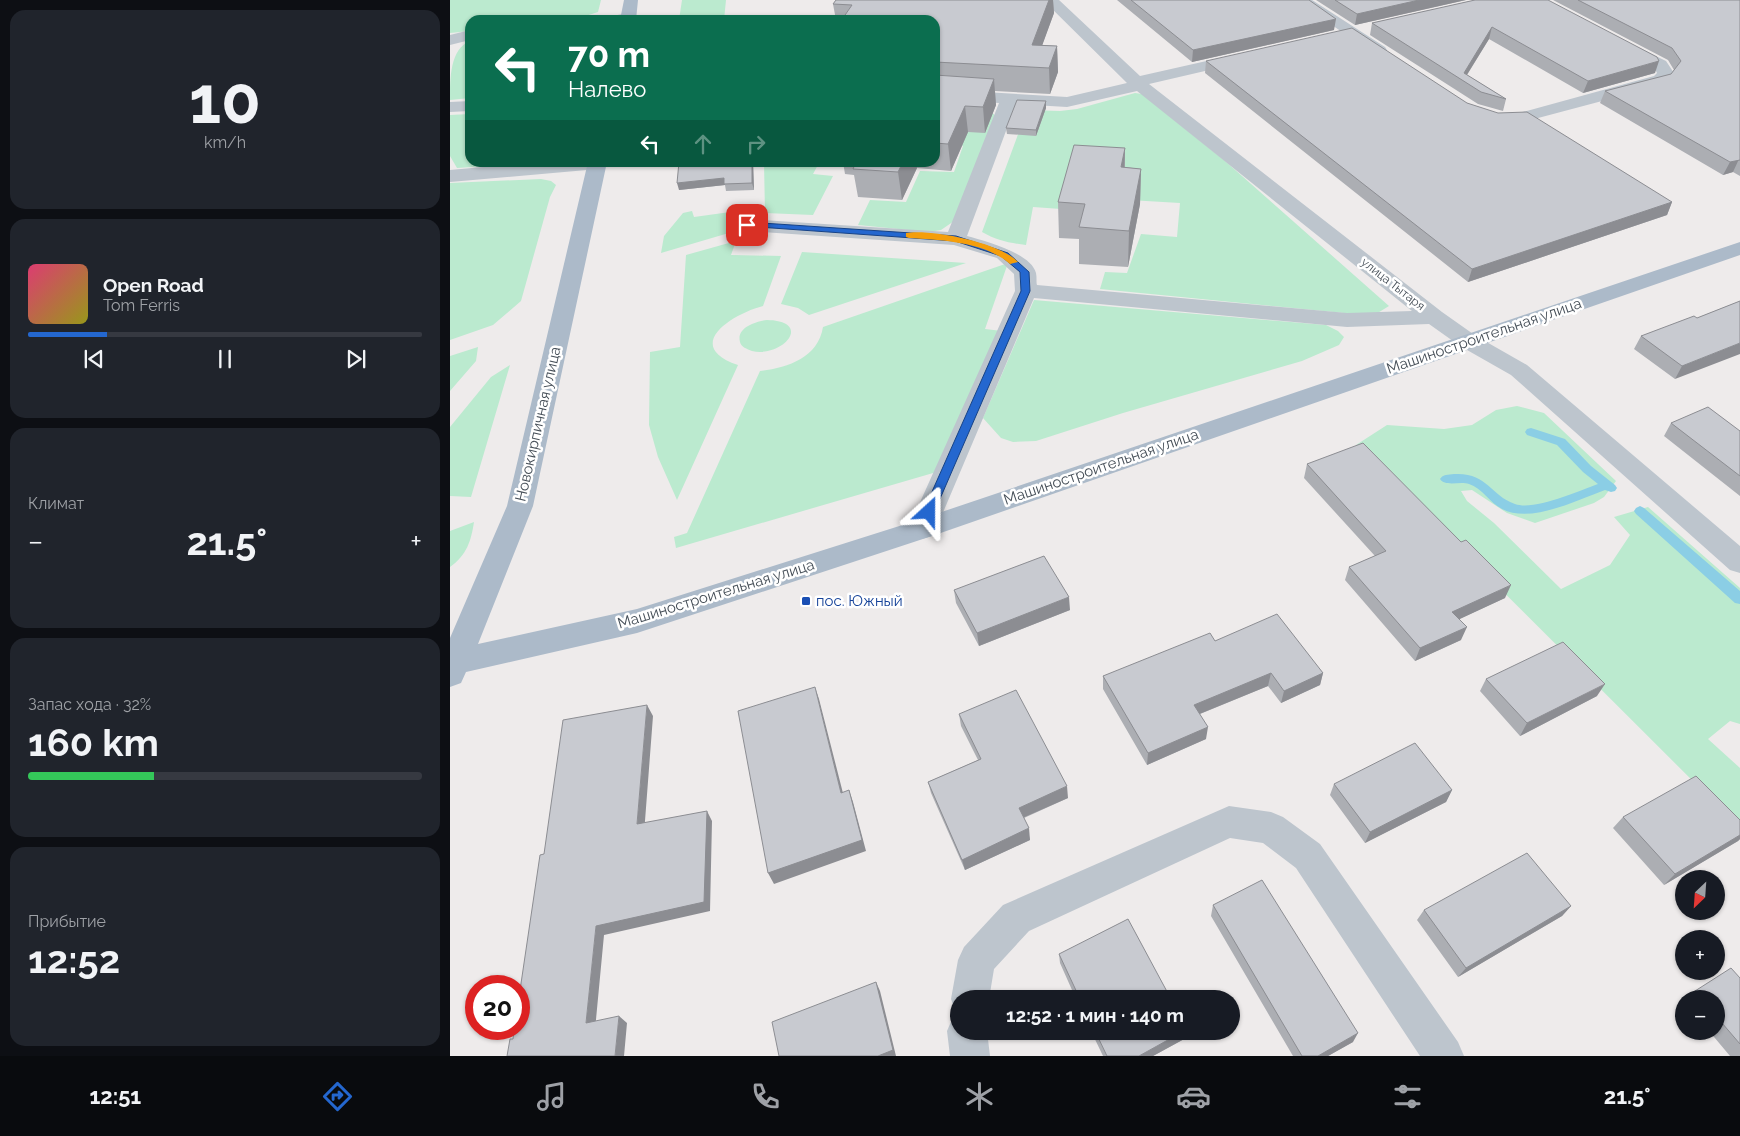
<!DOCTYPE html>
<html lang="ru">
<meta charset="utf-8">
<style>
body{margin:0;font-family:Raleway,sans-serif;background:#20242c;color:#f1f3f6;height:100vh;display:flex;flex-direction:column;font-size:19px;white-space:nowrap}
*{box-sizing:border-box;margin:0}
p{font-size:16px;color:#9ea1a6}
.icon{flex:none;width:28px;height:28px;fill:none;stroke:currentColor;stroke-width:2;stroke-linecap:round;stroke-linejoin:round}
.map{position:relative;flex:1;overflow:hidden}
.sheet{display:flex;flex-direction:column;gap:10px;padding:10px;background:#0d0f14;width:450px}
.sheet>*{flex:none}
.guide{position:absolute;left:15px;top:15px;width:475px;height:152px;border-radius:15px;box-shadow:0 1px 4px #0004;background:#0b6e4f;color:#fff;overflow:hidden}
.needle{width:32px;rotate:205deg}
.tools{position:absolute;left:1225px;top:870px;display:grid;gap:10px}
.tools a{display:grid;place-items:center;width:50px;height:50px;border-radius:50%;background:#171b24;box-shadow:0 1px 4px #0004;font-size:25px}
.speed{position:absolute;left:15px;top:975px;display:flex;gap:10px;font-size:25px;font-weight:700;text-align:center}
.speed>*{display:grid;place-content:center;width:65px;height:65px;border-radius:50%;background:#171b24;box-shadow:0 1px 4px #0004;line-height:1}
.speed .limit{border:8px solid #d22;background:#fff;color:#111}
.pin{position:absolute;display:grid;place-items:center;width:42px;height:42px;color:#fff;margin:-21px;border-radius:10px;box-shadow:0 2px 8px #0006}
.me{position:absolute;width:55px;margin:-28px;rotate:24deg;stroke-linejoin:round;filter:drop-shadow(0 0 4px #0008)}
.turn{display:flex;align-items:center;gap:18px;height:105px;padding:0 20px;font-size:22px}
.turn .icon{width:65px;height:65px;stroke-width:2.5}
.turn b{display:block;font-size:35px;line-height:42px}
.lanes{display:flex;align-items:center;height:48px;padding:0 20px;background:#0003;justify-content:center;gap:25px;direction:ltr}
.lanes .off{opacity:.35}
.big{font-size:38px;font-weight:700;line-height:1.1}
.sheet .card{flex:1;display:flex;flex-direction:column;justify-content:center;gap:8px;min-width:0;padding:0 18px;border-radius:15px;background:#20242c}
.sheet .dial{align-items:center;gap:0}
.dial b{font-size:65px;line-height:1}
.song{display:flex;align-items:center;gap:15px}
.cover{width:60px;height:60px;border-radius:8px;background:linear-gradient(135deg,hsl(340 70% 55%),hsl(60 70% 35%))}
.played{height:5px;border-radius:2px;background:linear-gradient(90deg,#2467cf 20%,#363941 20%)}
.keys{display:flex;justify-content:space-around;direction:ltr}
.heat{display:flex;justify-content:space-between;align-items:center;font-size:28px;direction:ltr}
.charge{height:8px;border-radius:4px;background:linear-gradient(90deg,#34c759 32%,#363941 0)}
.trip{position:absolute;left:500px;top:990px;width:290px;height:50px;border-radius:25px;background:#171b24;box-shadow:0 1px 4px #0004;font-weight:700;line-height:50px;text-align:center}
.tab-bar{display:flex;height:80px;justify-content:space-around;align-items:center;background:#090b0e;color:#9ea1a6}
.tab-bar .icon{width:35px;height:35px}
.tab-bar .current{color:#2467cf}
.tab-bar b{font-size:22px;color:#f1f3f6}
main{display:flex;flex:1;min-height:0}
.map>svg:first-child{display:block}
.green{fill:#bbeacf}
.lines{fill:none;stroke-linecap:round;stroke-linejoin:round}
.stream{fill:#8bcee5;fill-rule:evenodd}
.minor{fill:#bdc5cd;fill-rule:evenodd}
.major{fill:#acbac9;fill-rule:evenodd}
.wall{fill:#acaeb3}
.shaded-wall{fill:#8c8d92}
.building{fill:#c8cad0;stroke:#8c8d92}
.route{fill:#2467cf;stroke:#174387}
.slow{fill:#f59e0b}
.transit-dot{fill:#1a4fb4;stroke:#fff;stroke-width:2}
.labels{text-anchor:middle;stroke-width:5;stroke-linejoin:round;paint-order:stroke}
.far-street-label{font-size:12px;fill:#454e57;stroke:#fff}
.street-label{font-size:15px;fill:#454e57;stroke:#fff}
.transit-label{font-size:15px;fill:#164399;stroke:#fff;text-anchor:start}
</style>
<main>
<section class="sheet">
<div class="card dial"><b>10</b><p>km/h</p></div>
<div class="card">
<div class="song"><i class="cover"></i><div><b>Open Road</b><p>Tom Ferris</p></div></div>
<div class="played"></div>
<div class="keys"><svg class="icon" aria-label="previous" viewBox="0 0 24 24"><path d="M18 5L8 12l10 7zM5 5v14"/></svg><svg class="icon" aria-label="pause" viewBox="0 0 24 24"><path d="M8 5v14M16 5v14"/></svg><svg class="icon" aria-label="next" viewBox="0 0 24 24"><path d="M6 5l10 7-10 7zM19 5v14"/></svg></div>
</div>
<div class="card"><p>Климат</p>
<div class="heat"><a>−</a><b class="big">21.5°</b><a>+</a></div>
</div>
<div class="card"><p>Запас хода · 32%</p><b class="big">160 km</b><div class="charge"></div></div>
<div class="card"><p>Прибытие</p><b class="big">12:52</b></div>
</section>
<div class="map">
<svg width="1290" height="1056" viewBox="0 0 1290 1056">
<rect width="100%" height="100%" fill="#eeebeb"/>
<path class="green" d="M0,0H151L148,12L123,20H20V31L0,33Z
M232,0H276L274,20H229Z
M20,41V98L0,100C0,78 0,49 20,41Z
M685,93L692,94L775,161L939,306L926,314L894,313L650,289L655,272L677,273L691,234L727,237L730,203L679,200L611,209L583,207L576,245C559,243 546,240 532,232L577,110L610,111L627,109Z
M534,106L547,117L507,219L491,230L479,232L408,225L420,200L456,202L470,171L504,172L513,146L485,144Z
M20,114V162L85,163L7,168L0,156V115Z
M314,163H369L363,174L383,176L363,215L315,213Z
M91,179L101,181L106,185L100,197L71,301L43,325L0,340V183Z
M302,209L289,230L211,253L214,236L233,213L242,211L244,217Z
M286,241L281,255L331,256L313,306C282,314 232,346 288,365L227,500L208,457L199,425L200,352L230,347L236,255Z
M352,252L516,263L359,315L348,308L331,304Z
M558,263L535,329L552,331L490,471L226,548L224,537L237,533L310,371C337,368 368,358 373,327Z
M584,300L876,325L888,331L894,337L889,345L852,361L673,413L586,441L563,442L551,438L533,418Z
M317,320C364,321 333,358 302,351C297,349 291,347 290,342C286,327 307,321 317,320Z
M28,347L26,361L0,391V356Z
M60,365L21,497L0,496V427L41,377Z
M1067,406L1094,413L1166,481L1154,497L1144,503L1085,523L1057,513L1022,490L1011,491L1017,501L1044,523L1111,589L1160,565L1180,535L1164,517L1198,507L1290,588V724L1280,721L1258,739L1290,768V828L906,445L937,425L994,429L1022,425L1046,410Z
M24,522C21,541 17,555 0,567V531Z"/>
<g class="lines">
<path class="stream" d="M1081,428L1115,439L1141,466L1165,485L1167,488L1165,491L1161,492L1155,490C1127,500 1081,524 1052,509C1040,503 1032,488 1019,484C1010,481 995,487 990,479C993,474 998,475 1004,474C1037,472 1040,495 1065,504C1084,511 1128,491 1148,484L1133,472L1107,445L1077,435L1075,432L1077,429Z
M1190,506L1194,508L1290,591V604L1285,603L1186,514L1184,511L1186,508Z"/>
<path class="minor" d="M593,0H609L690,76L792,53L798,55L800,58L798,61L699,84L992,312L1026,336L1077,365L1290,546V573L1280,570L1061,375L1010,346L979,324L897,327L584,298L486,529L482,536L472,539L462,536L458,529L565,291L564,274L547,258L504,245L297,231L290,229L287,225L290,221L297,219L498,232L549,103L485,99V89L617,97L677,83ZM687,91L962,311L897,313L587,285C586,282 587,277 586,273C581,253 535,241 517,236L566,104L617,107Z
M845,0H862L935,47L937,50L935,53H923Z
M178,13L183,15L186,18L184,20H154L157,17Z
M20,30V40L0,45V35Z
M1175,41L1216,61L1224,73L1216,84L1069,123L1039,122L1036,118L1039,114L1069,113L1204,76L1207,73L1204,67L1169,49L1167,46L1169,43Z
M20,101V111L0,112V102Z
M89,162L157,163L155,167L148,169L0,182V170Z
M779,806L821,812L833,817L870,844L1008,1042L1014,1056H970L846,868L813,843L780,838L579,931L544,969L539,999H509V1014L506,1013L501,999L508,960L514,947L553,905Z
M509,1015V1031H537L540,1056H500L497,1031L503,1017Z"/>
<path class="major" d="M174,0H188L186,20H170Z
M138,162H157L83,506L28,644L187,609L462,522L1290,242V255L482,536L187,633L16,672L11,683L0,687V638L57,506Z"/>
</g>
<path class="wall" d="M386,0H603L604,13L592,45L607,46L608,72L600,94L545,91L546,105L535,133L518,132L501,171L467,168L452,200L408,197L404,175L395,174L393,162H485V20H386L383,4Z
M667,0H859L884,30L742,62Z
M866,0H1016L905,25Z
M1025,0L1205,73L1133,93L1039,39L1017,75L1056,99L1053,111L1028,104L920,35L922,23Z
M1103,0H1290V176L1283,172L1273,175L1150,103L1155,91L1221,74L1224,70L1218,60Z
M756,61L1017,103L1222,202L1217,215L1018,282L755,73Z
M596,101V108L586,136L557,134L556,128Z
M675,148V167L691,169L690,204L678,267L629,264V239L609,238L608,202Z
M229,162H303L304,190L276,191L275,185L229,190Z
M1290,301L1225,379L1184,349L1191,336L1247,318Z
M1221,423L1290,431V496L1214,436Z
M857,464L1055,598L1009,619L1011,640L965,661L895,580L899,567L925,556L854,478Z
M504,590L620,610L529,646L506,603Z
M765,641L873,673L870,685L831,703L818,686L750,714L756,739L697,765L653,689V676Z
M1036,679L1147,696L1070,736L1030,691Z
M509,714L618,798L574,818L580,840L515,870L481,793L478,782L528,760L511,726Z
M884,784L1002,790L996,802L915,843L880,795Z
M1173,817L1290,820V839L1288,841L1214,885L1163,828Z
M763,905L903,1042L878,1056H843L761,916Z
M1121,906L1112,916L1008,977L967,920L974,910Z
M609,954L721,999H626L610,963Z
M1290,978V1056H1280L1259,1031H1266V999H1235L1245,991Z
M641,1031H737L736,1038L703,1056H653Z"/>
<path class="shaded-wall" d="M599,0H603L604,13L584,68L582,45Z
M969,0H1016L905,25L907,14Z
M886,19L884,30L742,62L743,50Z
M1042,27L1039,39L1013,81L1014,73Z
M607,46L608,72L600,94L599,68Z
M1209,61L1205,73L1133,93L1138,81Z
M544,79L546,105L535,133L533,107Z
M596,101V108L586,136V130Z
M515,106L518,132L501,171L498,144Z
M675,148L674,183L671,167Z
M1289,159L1283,172L1273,175L1280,162Z
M302,162H303L304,190L302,183Z
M453,162H466L467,168L452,200L448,172Z
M691,169L690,204L678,267L679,231Z
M274,178L275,185L229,190L227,183Z
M1222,202L1217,215L1018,282L1022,269Z
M1290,343V354L1225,379L1232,366Z
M1061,585L1055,598L997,625L1002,612Z
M619,597L620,610L529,646L527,633Z
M1017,627L1011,640L965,661L970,648Z
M821,673L818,686L742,717L744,705Z
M873,673L870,685L831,703L834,691Z
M1155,684L1147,696L1070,736L1077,723Z
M365,687L369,699L396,805L391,793Z
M197,705L203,716L194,834L187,824Z
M758,727L756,739L697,765L698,753Z
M617,786L618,798L570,819L569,808Z
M399,790L403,802L416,851L324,884L318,873Z
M1002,790L996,802L915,843L920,832Z
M257,811L262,821L260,911L154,935L145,1030L136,1023L146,926Z
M579,828L580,840L515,870L512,860Z
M1290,835V839L1288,841L1214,885L1225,874Z
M1121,906L1112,916L1008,977L1016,968Z
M426,982L430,991L446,1056H428Z
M169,1016L177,1023L174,1056H165Z
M734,1031H737L736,1038L703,1056H689Z
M908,1033L903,1042L878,1056H868Z"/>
<path class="building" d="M386,0H599L582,45L607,46L599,68L485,62V20H428L393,18L402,5L383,4Z
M681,0H859L886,19L743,50Z
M885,0H969L907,14Z
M1025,0H1098L1207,57L1209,61L1138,81L1042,27L1014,73L1056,99L1031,92L922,23Z
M1128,0H1290V160L1280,162L1155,91L1221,74L1231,61L1222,48Z
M902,28L1017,103L1048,113L1077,112L1222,202L1022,269L756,61Z
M485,75L544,79L533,107L515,106L498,144L485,143Z
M567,100L596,101L586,130L556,128Z
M624,145L675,148L671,167L691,169L679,231L629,227L635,204L608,202Z
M229,162H302V183L274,184V178L227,183Z
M406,162H453L448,172L403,169Z
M1290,301V343L1232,366L1191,336L1244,316L1247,318Z
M1258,407L1290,431V476L1221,423Z
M913,443L1011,542L1016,540L1061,585L1002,612L1017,627L970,648L899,567L936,551L857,464Z
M594,556L619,597L527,633L504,590Z
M827,614L873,673L834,691L821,673L744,705L758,727L698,753L653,676L760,633L765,641Z
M1113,642L1155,684L1077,723L1036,679Z
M365,687L391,793L399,790L412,840L318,873L288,711Z
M566,690L617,786L569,808L579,828L512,860L478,782L531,759L509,714Z
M197,705L187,824L257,811L254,902L146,926L136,1023L169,1016L165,1056H57L60,1039H63L64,1029H69V997L90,855L94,854L113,720Z
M965,743L1002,790L920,832L884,784Z
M1246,776L1290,820V835L1225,874L1173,817Z
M1077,853L1121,906L1016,968L974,910Z
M812,880L908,1033L868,1056H852L763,905Z
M678,919L721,999H630L609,954Z
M1281,968L1290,978V1044L1266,1016V999H1251L1245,991Z
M426,982L443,1050L428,1056H329L322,1022Z
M645,1031H734L689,1056H657Z"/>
<path class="route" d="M297,222L506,236L558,253L579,272L580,291L483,515L479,516L473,512L571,291L570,272L551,256L505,241L294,226L293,225Z"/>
<path class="slow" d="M456,233C482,229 551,243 568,262L560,264C535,242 492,240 459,238L456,237Z"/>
<rect class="transit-dot" x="351" y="596" width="10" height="10" rx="2.5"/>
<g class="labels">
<g class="far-street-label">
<text transform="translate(943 284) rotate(38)" y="4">улица Тытаря</text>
</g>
<g class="street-label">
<text transform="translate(1034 336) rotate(-19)" y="5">Машиностроительная улица</text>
<text transform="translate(88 424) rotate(-77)" y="5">Новокирпичная улица</text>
<text transform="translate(651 467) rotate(-19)" y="5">Машиностроительная улица</text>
<text transform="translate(266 594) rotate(-17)" y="5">Машиностроительная улица</text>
</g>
<g class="transit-label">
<text x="366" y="606">пос. Южный</text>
</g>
</g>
</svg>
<div class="tools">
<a><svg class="needle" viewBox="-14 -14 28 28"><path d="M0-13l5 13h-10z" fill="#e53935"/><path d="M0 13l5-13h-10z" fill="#9ea1a6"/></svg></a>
<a>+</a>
<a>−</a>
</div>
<div class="speed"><div class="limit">20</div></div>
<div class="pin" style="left:297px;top:225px;background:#d93025"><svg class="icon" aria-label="arrive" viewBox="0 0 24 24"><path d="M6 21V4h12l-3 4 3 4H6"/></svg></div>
<svg class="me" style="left:479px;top:512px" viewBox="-20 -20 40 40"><path d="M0-17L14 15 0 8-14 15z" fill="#2467cf" stroke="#fff" stroke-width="4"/></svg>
<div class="trip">12:52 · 1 мин · 140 m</div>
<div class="guide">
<div class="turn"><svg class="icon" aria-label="left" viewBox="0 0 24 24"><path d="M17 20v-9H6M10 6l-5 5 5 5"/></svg><div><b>70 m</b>Налево</div></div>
<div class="lanes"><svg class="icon" aria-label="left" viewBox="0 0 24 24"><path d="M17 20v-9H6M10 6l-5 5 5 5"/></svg><svg class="icon off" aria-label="ahead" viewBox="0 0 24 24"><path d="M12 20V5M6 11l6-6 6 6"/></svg><svg class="icon off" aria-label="right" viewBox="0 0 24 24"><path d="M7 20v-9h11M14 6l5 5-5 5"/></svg></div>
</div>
</div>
</main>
<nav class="tab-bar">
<b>12:51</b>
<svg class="icon current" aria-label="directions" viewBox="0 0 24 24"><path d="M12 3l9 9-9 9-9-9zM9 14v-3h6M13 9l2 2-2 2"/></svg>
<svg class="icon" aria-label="music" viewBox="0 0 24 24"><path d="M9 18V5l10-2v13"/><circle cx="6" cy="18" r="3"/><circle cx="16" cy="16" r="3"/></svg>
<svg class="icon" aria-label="phone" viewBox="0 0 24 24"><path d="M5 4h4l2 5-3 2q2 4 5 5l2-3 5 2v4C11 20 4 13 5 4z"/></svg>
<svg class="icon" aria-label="climate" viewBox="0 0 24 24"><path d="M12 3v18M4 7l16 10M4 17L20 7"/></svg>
<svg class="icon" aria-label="car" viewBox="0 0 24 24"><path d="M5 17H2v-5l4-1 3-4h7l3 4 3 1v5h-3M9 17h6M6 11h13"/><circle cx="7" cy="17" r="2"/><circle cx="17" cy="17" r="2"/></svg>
<svg class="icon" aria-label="filters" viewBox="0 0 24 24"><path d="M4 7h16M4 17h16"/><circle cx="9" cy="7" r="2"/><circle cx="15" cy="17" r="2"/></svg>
<b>21.5°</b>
</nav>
